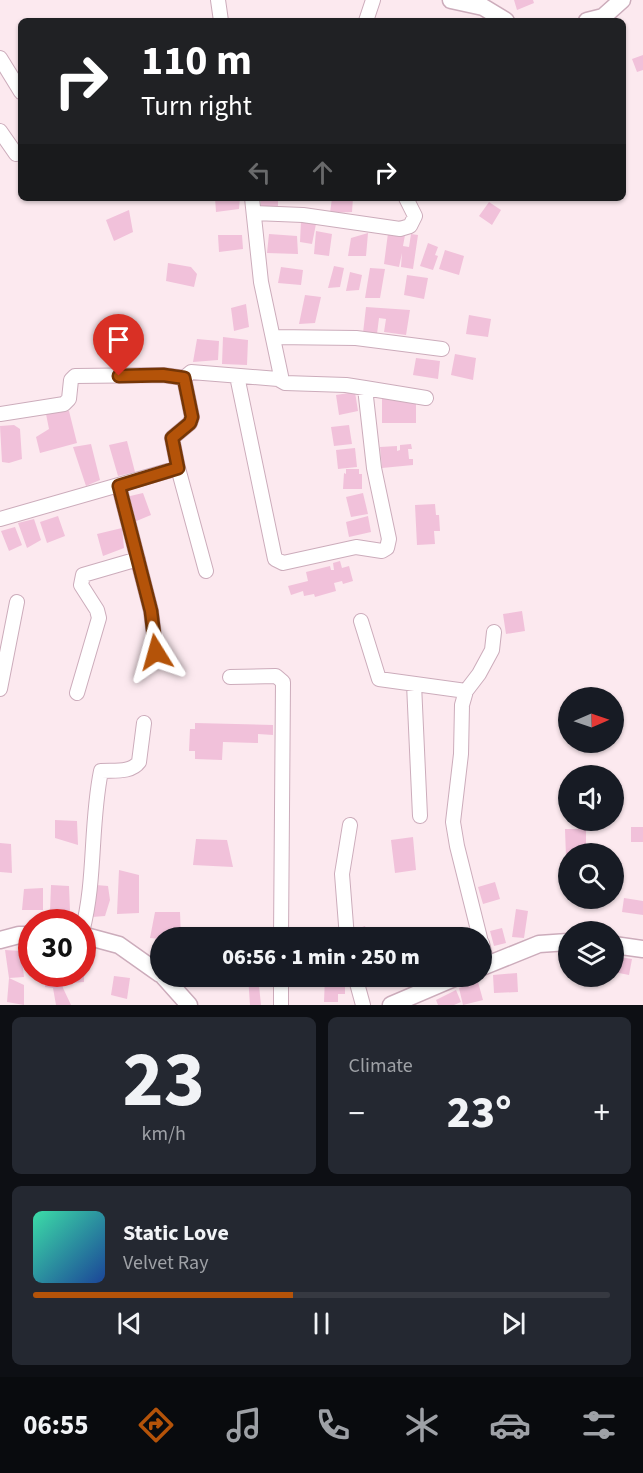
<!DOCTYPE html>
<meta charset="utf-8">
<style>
body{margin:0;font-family:"Source Sans 3",sans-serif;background:#242831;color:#f1f3f6;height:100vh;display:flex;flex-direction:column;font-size:22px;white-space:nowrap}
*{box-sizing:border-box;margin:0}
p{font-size:20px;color:#9ea1a6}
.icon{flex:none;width:33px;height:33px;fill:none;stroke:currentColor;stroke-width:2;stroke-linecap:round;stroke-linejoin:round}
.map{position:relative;height:1005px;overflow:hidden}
.side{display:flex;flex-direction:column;gap:12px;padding:12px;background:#0d0f14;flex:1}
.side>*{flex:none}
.top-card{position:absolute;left:18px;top:18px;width:608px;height:183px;border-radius:9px;box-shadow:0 2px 4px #0004;background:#202124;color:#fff;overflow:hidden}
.needle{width:39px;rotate:88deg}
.tools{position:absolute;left:558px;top:687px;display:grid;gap:12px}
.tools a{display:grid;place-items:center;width:66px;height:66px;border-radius:50%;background:#171b24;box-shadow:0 2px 4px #0004;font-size:30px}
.speed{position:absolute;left:18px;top:909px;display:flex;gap:12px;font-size:30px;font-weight:700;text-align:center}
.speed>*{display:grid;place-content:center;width:78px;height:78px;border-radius:50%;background:#171b24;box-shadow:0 2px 4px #0004;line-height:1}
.speed .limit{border:9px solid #d22;background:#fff;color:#111}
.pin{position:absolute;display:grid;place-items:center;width:51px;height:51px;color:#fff;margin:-62px -26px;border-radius:50% 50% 50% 0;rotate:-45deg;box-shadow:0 0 6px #0007}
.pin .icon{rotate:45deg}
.me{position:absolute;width:66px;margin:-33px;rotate:352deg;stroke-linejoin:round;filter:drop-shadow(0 0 4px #0008)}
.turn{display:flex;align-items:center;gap:21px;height:126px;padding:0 24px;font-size:27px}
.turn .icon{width:78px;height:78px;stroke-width:2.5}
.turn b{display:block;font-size:42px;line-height:51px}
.lanes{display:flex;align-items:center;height:57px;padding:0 24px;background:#0003;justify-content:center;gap:30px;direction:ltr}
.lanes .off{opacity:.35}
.big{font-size:45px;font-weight:800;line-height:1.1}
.side .tile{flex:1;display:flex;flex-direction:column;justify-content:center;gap:9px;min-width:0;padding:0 21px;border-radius:9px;background:#242831}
.side .dial{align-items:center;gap:0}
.dial b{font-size:78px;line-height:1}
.song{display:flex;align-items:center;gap:18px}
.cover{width:72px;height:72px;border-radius:9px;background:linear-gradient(135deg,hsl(160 70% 55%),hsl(220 70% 35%))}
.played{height:6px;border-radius:3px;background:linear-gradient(90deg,#b45309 45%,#363941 45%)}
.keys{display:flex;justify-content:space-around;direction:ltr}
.heat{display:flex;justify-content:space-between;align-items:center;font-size:33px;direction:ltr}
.side .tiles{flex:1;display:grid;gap:12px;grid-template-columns:1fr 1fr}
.tile:last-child{grid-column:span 2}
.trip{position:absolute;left:150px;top:927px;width:342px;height:60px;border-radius:30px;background:#171b24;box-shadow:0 2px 4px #0004;font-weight:800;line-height:60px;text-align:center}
.dock{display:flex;height:96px;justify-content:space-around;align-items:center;background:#090b0e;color:#9ea1a6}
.dock .icon{width:42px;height:42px}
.dock .current{color:#b45309}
.dock b{font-size:27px;color:#f1f3f6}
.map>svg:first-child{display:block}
.building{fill:#f1c1da}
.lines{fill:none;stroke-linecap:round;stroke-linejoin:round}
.minor-casing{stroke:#ccacbb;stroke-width:16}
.tertiary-casing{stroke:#ccacbb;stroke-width:19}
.minor{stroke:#fff;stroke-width:14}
.tertiary{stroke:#fff;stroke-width:16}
.route-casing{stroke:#753606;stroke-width:15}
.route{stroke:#b45309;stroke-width:10}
</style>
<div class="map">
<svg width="643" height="1005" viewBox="0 0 643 1005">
<rect width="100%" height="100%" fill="#fce9ef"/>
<path class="building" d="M514,0H533L534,3L517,10Z
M643,55V70L637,72L632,59Z
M215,198H240L239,209L216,212Z
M261,198H278V208L261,209Z
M332,198H353L352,212L330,213Z
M489,202L501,210L492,225L479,216Z
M129,210L133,232L114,241L106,220Z
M301,221L316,224L312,244L300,242Z
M316,231L332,234L329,256L314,254Z
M368,233L366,256H348L351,238Z
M388,233L405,235L403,246L409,247L411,234L418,235L413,269L401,267L402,253L399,267L384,264Z
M269,234L297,236L298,254L267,253Z
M218,235H242L243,249L219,252Z
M428,243L438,247L435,255L438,256L433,270L420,266Z
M445,250L464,256L459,275L439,269Z
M168,263L191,267L197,274L194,287L166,281Z
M334,266L344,268L340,287L328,288Z
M281,267L303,270L301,285L278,283Z
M370,268L385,269L380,298H365Z
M350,272L362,275L359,290L346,291Z
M407,275L428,278L424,299L404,295Z
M305,295L321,297L315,323L299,324Z
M246,304L249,327L234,331L231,308Z
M366,307L410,310L406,335L384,332L386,319L379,318L377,334L363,333Z
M469,315L491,319L488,337L466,334Z
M223,337L248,340L247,365L222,364Z
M197,339L219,341L218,360L193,362Z
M455,354L476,358L473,380L451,375Z
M416,358L440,361L438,379L413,375Z
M355,392L358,411L339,415L336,395Z
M382,398H416V423H382Z
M69,411L77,443L40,453L36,437L49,429L46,414Z
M14,425L20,429L22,459L9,463L2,462L0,426Z
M349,425L352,444L334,446L331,427Z
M127,441L135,472L118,476L109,445Z
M91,444L100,480L86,486L73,447Z
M411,444L412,449H408L409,459H413V465L382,468L380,447L397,446V451L400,450V445Z
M355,448L357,467L338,469L336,450Z
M346,469H359V474H362V489H343L344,473L346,474Z
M143,493L151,515L134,522L126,497Z
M363,493L368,514L351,517L346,497Z
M435,504L436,515H439L440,531H434L435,544L417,545L415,505Z
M58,516L65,536L47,543L40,522Z
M368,516L371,532L349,537L346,522Z
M34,519L41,540L27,548L18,523Z
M15,527L22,545L9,551L1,531Z
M122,528L124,548L103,556L97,534Z
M340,561L342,568L349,566L353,581L343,584L342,581L334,583L336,591L315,597L314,594L304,596L303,591L291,595L288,586L308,581L306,572L330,566L331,570H334L333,563Z
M522,611L525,631L506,634L503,614Z
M195,723L273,725V735L258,734V743L223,742L222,760L195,759V751H189L190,729H195Z
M55,820L77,821L78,845L55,838Z
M631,827H643V842H631Z
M565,829H586V854H568V857H566Z
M413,837L416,870L395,873L391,840Z
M196,839L227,840L233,867L193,865Z
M0,843L11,844L12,873L0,872Z
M119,870L139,875V913L117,914Z
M495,882L500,899L483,904L478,887Z
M51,885L69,886L70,911L50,912Z
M96,885L108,886L110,900L105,916L92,917Z
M43,888V910H22L24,889Z
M624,898L643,901V915L622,912Z
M516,909L528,911L524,938L512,937Z
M155,912H180L181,938H160V939L150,938Z
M365,926L369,938H353L351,931Z
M502,928L506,943L494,946L490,931Z
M5,950L21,951L24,977L9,978Z
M614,956L632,959L629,975L614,972Z
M517,973L518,992L494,993L493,975Z
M45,974H61L63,988L71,1005H56L53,988L45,987Z
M69,974H84V982L70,983Z
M114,976L130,978L127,999L111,995Z
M248,976H258L261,1005H250Z
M325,976H345V994H338V1002H324Z
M9,978L24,985V1005L7,1002Z
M478,982L483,1000L463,1005L459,988Z
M456,990L461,1002L454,1005H438L436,1000Z"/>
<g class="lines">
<defs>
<path id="minor" d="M218,0L221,21
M366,21L373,0
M0,58L21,92
M0,131L16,154
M254,213L303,215L400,229L410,226L415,216L406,198
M273,337L356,338L442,349
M237,376L275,559L283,563L356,547L382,551L387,548L389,539L374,468L365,388L346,385L285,383L278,379
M365,388L426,398
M0,414L64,404L69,399L71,380L75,376L163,375L184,378
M178,468L206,571
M119,486L151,611L156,652
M0,519L178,468L172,438L190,423L192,417L184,378L191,372L278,379L281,376L261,282L252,198
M361,621L379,679L466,691
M230,677L276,676L283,682L281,938
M414,684L420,816
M0,689L17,602
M77,693L99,618L97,610L81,585L83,575L138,559
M82,932C96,880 90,825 101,771C114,770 131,773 139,762L144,723
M347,938L342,874L350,825
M480,938L457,846L453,822L461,754L462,705L466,691L479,674L492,650L494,632
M482,943L487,965
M281,976V1005
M355,976L363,1005"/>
<path id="tertiary" d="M451,0L483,7L506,21
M587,21L603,17L622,0
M82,935L119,945L160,974
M0,940L19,935H32
M614,945L643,949
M482,967L539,944L568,942
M163,976L189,1005
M391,1005L459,976"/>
</defs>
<use href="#minor" class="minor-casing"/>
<use href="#tertiary" class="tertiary-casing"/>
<use href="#minor" class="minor"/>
<use href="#tertiary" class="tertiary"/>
</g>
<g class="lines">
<defs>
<path id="route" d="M119,376L163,375L184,378L192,417L190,423L172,438L178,468L119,486L151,611L156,652"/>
</defs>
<use href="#route" class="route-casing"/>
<use href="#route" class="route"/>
</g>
</svg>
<div class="tools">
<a><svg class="needle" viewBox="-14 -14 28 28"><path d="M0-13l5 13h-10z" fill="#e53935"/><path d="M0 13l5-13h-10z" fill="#9ea1a6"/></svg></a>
<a><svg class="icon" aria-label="sound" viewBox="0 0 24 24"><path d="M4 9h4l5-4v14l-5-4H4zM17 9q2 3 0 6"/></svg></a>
<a><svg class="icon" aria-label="search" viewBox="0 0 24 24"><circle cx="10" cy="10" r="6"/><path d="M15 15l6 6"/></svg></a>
<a><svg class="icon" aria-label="layers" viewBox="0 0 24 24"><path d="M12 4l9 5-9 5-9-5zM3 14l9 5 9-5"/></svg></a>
</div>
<div class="speed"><div class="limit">30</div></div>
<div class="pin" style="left:119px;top:376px;background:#d93025"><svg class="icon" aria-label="arrive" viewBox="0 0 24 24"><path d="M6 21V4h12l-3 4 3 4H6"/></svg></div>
<svg class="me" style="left:156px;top:652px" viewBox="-20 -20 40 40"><path d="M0-17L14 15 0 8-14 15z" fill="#b45309" stroke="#fff" stroke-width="4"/></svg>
<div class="trip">06:56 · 1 min · 250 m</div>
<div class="top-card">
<div class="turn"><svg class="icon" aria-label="right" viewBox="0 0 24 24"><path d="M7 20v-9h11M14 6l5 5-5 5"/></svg><div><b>110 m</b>Turn right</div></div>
<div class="lanes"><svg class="icon off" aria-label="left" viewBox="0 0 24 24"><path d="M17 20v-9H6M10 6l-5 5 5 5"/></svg><svg class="icon off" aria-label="ahead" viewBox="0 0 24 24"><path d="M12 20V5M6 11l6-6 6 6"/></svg><svg class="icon" aria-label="right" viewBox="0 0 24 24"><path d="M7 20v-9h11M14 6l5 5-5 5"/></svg></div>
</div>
</div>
<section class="side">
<div class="tiles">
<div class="tile dial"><b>23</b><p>km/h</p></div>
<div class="tile"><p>Climate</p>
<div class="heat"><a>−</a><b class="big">23°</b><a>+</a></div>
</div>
<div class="tile">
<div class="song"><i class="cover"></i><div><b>Static Love</b><p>Velvet Ray</p></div></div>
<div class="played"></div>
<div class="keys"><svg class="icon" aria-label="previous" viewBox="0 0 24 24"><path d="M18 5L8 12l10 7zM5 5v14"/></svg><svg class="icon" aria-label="pause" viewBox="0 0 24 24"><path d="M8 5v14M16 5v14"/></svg><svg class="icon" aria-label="next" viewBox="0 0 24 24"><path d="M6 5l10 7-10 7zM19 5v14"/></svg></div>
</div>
</div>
</section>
<nav class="dock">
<b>06:55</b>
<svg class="icon current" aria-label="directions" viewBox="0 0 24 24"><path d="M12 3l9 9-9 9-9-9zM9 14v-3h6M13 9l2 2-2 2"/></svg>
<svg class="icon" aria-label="music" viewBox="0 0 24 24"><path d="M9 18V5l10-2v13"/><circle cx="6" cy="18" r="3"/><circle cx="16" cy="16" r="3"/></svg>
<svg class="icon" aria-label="phone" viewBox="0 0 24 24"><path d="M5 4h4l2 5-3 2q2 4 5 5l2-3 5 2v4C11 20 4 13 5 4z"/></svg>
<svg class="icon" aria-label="climate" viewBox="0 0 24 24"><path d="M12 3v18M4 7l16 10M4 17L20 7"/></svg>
<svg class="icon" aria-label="car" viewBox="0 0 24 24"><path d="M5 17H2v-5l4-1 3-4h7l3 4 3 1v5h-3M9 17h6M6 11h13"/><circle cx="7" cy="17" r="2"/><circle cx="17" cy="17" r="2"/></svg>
<svg class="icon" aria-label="filters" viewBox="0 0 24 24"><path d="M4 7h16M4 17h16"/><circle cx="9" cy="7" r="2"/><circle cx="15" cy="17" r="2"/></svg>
</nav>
